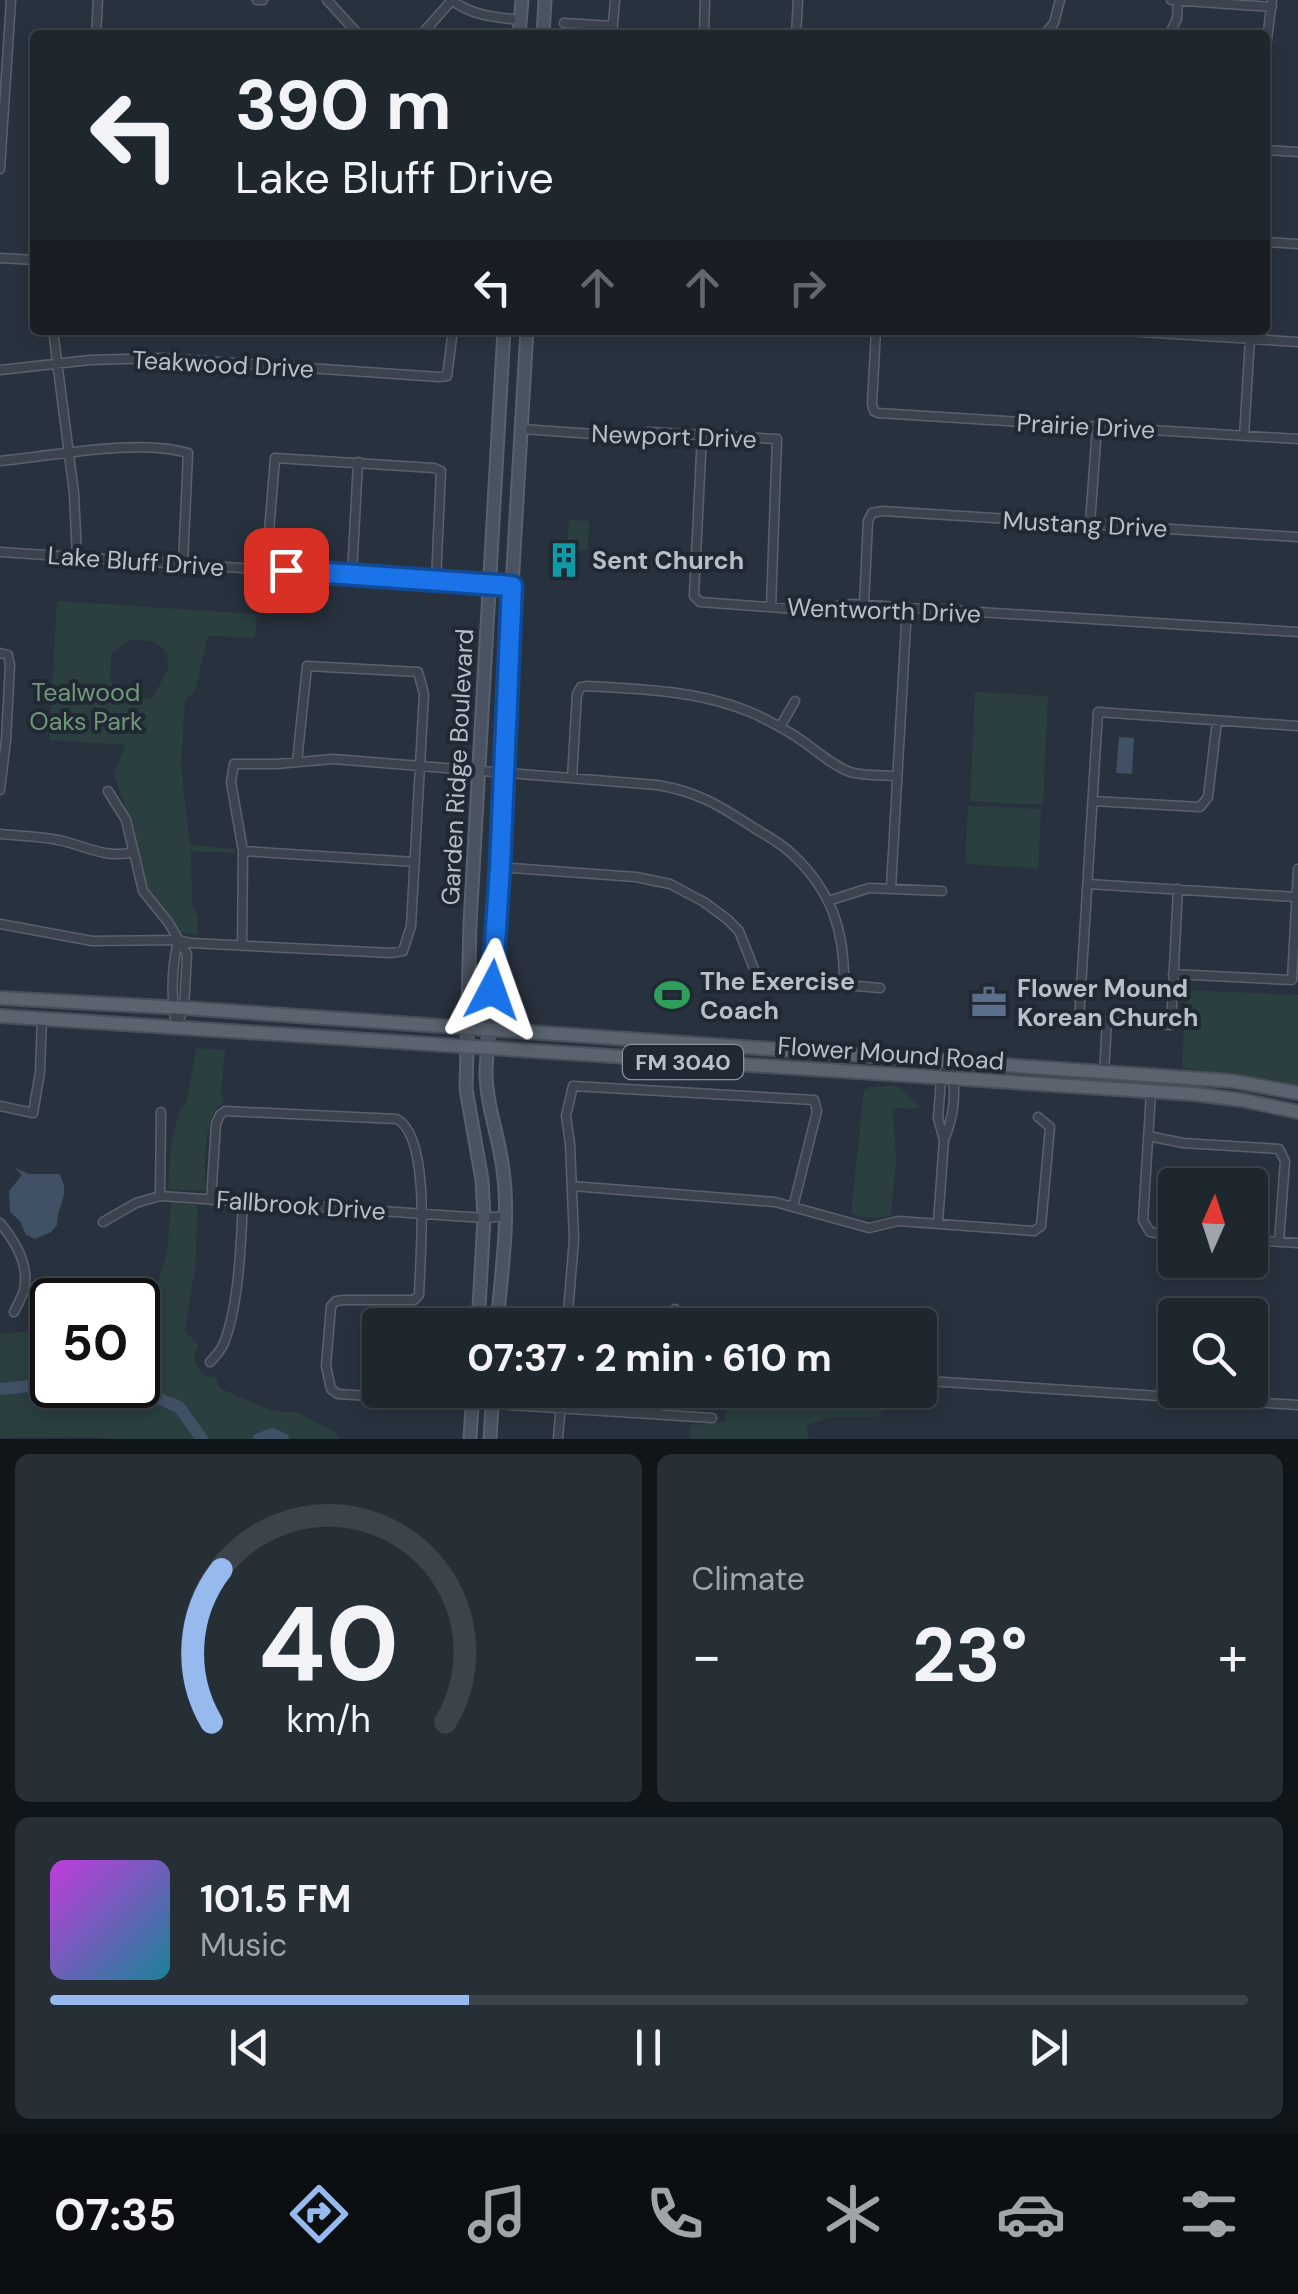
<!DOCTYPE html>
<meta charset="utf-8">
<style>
body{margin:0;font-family:"DM Sans",sans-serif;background:#262e36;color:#f1f3f6;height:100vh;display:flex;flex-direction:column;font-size:38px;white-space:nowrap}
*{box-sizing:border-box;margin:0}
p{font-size:32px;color:#a1a5aa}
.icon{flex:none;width:55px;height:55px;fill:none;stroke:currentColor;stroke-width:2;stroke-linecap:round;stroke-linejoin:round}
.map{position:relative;height:1439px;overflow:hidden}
.panel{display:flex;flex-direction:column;gap:15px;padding:15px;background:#101519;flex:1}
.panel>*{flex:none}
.hud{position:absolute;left:30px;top:30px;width:1240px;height:305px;border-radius:10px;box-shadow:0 5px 15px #0003,0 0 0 2px #3c434a;background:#1e262e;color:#f1f3f6;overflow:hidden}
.needle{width:65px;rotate:3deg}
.buttons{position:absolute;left:1158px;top:1168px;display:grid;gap:20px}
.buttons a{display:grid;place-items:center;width:110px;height:110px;border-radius:10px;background:#1e262e;box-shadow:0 5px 15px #0003,0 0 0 2px #3c434a;font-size:50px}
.speed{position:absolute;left:30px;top:1278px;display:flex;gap:20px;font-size:50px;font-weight:700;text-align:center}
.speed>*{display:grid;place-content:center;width:130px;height:130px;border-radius:50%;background:#1e262e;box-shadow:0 5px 15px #0003,0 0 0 2px #3c434a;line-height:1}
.speed .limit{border:5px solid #111;border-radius:15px;background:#fff;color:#111}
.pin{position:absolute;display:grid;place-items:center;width:85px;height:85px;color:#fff;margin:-42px;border-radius:20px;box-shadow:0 5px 15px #0006}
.me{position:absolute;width:110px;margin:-55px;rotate:4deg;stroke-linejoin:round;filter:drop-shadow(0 0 8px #0008)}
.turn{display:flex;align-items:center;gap:35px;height:210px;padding:0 40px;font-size:45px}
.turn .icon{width:130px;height:130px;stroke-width:2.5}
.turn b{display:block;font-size:70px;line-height:85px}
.lanes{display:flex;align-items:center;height:95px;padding:0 40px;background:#0003;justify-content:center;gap:50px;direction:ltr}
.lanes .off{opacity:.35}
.big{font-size:75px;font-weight:700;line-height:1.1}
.panel .widget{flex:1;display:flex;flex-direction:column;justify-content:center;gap:15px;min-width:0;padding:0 35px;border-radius:15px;background:#262e36}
.panel .dial{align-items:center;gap:0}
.dial svg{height:260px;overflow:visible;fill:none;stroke:#3c434a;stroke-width:7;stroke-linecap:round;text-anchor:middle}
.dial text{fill:#f1f3f6;stroke:none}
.song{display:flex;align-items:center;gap:30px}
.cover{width:120px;height:120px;border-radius:15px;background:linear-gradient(135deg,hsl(290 70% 55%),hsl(190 70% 35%))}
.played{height:10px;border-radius:5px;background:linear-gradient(90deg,#97baee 35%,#3c434a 35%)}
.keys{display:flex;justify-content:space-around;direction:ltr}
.heat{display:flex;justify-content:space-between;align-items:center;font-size:55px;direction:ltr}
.panel .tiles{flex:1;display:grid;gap:15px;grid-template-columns:1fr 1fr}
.widget:last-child{grid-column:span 2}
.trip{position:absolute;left:362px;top:1308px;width:575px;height:100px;border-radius:10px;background:#1e262e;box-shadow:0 5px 15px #0003,0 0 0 2px #3c434a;font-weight:700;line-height:100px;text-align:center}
.menu{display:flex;height:160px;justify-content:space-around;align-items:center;background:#0c0f12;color:#a1a5aa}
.menu .icon{width:70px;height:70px}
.menu .selected{color:#97baee}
.menu b{font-size:45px;color:#f1f3f6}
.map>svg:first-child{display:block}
.green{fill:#2b3f40;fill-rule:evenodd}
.water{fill:#405065}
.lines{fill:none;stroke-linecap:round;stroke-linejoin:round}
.river{stroke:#405065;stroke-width:12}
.minor-casing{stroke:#59616c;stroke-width:11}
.secondary-casing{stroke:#59616c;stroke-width:15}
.primary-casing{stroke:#484f5a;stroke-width:16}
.minor{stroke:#3c434e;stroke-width:8}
.secondary{stroke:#4a5361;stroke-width:11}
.primary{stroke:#5a636e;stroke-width:12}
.route-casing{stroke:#114b97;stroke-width:25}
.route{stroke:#1a73e8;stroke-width:18}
.labels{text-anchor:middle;stroke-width:8;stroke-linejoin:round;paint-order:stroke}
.shield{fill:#202833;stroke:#8a929c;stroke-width:2.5}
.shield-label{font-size:22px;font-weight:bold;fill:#b8bfc9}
.street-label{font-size:25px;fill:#b8bfc9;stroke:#202833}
.poi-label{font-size:25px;font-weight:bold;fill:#b8bfc9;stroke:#202833;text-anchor:start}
.park-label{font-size:25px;fill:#719779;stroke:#202833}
</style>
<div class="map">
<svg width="1298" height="1439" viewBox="0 0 1298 1439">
<rect width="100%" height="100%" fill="#28323e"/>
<path class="green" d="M569,520L589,521L588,550L567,549Z
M57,601L257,614L255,638L208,636L195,691L185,700L181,766L190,845L235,849V853L191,851L192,904L198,917L197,935L179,932L148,889L141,870L125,806L114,774L125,745L49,740ZM129,640L154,641L167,653L168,669L152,699L127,698L110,681L111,655Z
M975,692L1048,696L1043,805L970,801Z
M968,806L1041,809L1038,868L965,864Z
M1186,990L1298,995V1085L1273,1080L1182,1068Z
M196,1048L225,1050L221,1093L224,1102C201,1116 206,1165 205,1191L168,1189L171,1144L180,1109L187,1101Z
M896,1085L920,1107L911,1109L893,1108L896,1162L891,1216L869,1218L851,1214L864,1090L872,1087Z
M171,1203L198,1205L195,1268L185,1331L199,1346L194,1353C195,1363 198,1369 205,1376L216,1377L219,1388L271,1410L298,1413L335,1432L340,1439H110L96,1437L0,1438V1334L23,1332L52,1338V1385H138V1343L167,1254Z
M767,1390H903L877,1417H832L807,1425L809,1439H691L690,1425L725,1422L726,1396Z"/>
<path class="water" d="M1119,737L1134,738L1132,774L1116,773Z
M15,1168L29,1174H59C72,1195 57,1203 57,1225L51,1232L35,1239L26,1235L20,1221L10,1212L9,1191L22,1175Z"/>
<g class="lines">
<path class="river" d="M127,1385L179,1407L202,1439
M0,1389L40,1385L52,1380
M259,1439L272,1434L283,1439"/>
<defs>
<path id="minor" d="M257,0H263
M327,0L359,35
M451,0C473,16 494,17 520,20
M1171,0L1272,7
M564,23L613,26
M96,35L98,0
M421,35L452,0
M612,35L615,0
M704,35L705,0
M796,35L798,0
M1044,35L1054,23L1060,0
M1169,35L1177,19L1178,0
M1265,55L1272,0
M1265,150L1298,152
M0,169L11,0
M1265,242L1298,244
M0,258L35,260
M53,330L74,493L77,557
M876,330L872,404L874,411L878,413L1298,439
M1108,330L1298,342
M0,370L90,360L162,358L439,377L447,376L453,330
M522,429L622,436L649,432L777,439L771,607
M702,434L694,596L700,602L808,610L852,604L1298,632
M1244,436L1250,339
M0,461C52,456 140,438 188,453L183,564
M1090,524L1097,427
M0,552L512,586
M266,569L275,458L434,468L441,471L436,580
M352,575L358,462
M864,605L868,521L872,513L882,511L1298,537
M0,653L8,655L10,665L6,740L0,790
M780,727L795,701
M572,778L577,694L581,687L588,686C645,689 704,691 757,715C773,723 790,732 804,742C819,753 832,765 850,772C864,776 882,775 897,776
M108,791L126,820L143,891L168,922L187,954L184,1008L176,1027
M1093,801L1200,807L1208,797L1217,721
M0,834C21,836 43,836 63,841C87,847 108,859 133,852
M243,851L415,862
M499,867L636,877L670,884L704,902L727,919L739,931L756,974L764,978L880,988
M1088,884L1296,897
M891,888L907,607
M1178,889L1171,1025L1079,1020L1098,712L1298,726
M828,901L869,888L942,891
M0,924L92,941L178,940L191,943L391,953L403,951L411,926L424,694L418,672L307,666L297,762
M242,946L243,851L231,782L234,764H276L333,759L657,785C696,791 721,806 754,828C767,836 781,843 792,854C832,891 845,932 844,985
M1173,974L1292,980L1298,869
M176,1025C171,998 172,967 178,940
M1104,1072L1107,1021
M1151,1092L1143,1220L1150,1232L1175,1236
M0,1106L33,1113L40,1072L42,1018
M1148,1136L1183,1143L1279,1149L1285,1161L1279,1242
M572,1186L775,1202L869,1228L898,1221L1034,1231L1041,1226L1050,1127L1038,1117
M160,1196L161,1112
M211,1200L216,1124L220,1115L225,1111L397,1119C432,1138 420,1259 419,1295L414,1300H344L336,1301L331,1306L326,1366L331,1389L338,1394L712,1418
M103,1222L136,1203L160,1196L484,1218L505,1216
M938,1222L944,1140L938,1118L941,1079L950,1062C957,1088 955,1114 944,1140
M0,1223C15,1241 30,1265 24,1290C22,1297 17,1306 14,1312
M1250,1240L1298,1243
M567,1325L574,1239L570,1144L566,1116L573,1086L814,1100L817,1111L793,1207
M664,1325V1319L675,1309
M210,1362C216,1356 221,1350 224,1343C239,1305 241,1243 243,1201
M928,1381L1298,1405
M657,1414L659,1390
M558,1439L562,1390"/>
<path id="secondary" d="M519,35L522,0
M543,35L545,0
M478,1325L484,1218L482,1180L466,1089L470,923L504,330
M497,1325C501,1275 510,1220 503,1170C499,1136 486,1105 486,1071L499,867L512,586L527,330
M470,1439L473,1390
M490,1439L493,1390"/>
<path id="primary" d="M0,998L184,1008L1189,1078L1232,1081L1298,1093
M0,1016L1193,1094L1242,1100L1298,1112"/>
</defs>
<use href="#minor" class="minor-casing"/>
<use href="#secondary" class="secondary-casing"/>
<use href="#primary" class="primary-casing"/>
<use href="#minor" class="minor"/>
<use href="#secondary" class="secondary"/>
<use href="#primary" class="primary"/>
</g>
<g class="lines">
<defs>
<path id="route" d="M286,570L512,586L500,867L492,990"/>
</defs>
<use href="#route" class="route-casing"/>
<use href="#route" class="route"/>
</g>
<defs>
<symbol id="building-bare" viewBox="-9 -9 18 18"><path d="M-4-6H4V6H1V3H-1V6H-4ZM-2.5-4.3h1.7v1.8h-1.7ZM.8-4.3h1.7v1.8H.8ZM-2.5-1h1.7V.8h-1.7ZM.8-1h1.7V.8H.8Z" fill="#0f9aa8" stroke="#202833" stroke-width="2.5" paint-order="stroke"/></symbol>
<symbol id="stadium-bare" viewBox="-9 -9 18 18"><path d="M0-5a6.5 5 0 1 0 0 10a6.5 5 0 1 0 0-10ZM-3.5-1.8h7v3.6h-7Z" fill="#2e9e5b" stroke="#202833" stroke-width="2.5" paint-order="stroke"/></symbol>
<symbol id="office-bare" viewBox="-9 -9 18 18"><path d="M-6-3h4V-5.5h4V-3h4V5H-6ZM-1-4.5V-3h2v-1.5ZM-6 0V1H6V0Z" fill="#5c6f8a" stroke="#202833" stroke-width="2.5" paint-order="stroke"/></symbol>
</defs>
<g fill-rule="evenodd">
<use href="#building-bare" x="539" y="535" width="50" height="50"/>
<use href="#stadium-bare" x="647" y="970" width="50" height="50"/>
<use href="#office-bare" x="964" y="977" width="50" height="50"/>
</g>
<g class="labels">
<rect class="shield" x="623" y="1045" width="120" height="34" rx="8"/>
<g class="shield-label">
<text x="683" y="1070">FM 3040</text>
</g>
<g class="street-label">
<text transform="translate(223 364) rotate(3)" y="9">Teakwood Drive</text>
<text transform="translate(1086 426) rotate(3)" y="9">Prairie Drive</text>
<text transform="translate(674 436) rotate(2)" y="9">Newport Drive</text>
<text transform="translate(1085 524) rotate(3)" y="9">Mustang Drive</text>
<text transform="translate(136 561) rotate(4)" y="9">Lake Bluff Drive</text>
<text transform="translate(884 610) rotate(2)" y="9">Wentworth Drive</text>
<text transform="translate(457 767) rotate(-87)" y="9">Garden Ridge Boulevard</text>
<text transform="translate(891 1053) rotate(4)" y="9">Flower Mound Road</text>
<text transform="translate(301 1205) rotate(4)" y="9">Fallbrook Drive</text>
</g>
<g class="poi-label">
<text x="592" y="569">Sent Church</text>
<text x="700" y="990">The Exercise<tspan x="700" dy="29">Coach</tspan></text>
<text x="1017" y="997">Flower Mound<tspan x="1017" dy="29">Korean Church</tspan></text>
</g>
<g class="park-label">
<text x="86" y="701">Tealwood<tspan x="86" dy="29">Oaks Park</tspan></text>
</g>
</g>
</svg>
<div class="buttons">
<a><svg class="needle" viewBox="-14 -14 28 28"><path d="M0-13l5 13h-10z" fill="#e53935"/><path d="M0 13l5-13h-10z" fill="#a1a5aa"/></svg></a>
<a><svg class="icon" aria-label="search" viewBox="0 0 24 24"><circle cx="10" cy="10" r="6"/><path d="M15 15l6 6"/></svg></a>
</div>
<div class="speed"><div class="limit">50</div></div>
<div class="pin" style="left:286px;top:570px;background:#d93025"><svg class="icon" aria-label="arrive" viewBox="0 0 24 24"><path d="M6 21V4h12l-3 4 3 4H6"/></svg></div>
<svg class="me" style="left:492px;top:990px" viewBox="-20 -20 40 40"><path d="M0-17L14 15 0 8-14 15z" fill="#1a73e8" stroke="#fff" stroke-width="4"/></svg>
<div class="trip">07:37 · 2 min · 610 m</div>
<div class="hud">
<div class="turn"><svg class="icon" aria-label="left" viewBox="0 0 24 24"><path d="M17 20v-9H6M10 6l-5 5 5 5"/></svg><div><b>390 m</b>Lake Bluff Drive</div></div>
<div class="lanes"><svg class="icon" aria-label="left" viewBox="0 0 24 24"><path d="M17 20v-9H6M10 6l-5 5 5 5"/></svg><svg class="icon off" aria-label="ahead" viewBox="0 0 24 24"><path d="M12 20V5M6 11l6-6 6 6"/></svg><svg class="icon off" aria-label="ahead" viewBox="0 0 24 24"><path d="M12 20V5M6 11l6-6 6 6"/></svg><svg class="icon off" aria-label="right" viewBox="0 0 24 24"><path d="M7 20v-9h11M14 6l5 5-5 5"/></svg></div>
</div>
</div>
<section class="panel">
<div class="tiles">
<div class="widget dial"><svg viewBox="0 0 100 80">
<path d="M14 69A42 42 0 1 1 86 69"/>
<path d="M14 69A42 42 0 0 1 17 22" stroke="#97baee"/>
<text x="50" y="56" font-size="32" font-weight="700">40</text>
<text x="50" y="72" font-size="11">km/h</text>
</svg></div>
<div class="widget"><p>Climate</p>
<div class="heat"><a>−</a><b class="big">23°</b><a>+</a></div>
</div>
<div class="widget">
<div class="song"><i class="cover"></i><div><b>101.5 FM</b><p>Music</p></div></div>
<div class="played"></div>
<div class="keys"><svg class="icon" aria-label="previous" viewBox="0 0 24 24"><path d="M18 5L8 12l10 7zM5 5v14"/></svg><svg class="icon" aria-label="pause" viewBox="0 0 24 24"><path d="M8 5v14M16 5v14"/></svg><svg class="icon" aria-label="next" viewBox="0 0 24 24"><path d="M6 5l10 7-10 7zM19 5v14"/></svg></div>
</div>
</div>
</section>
<nav class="menu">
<b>07:35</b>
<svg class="icon selected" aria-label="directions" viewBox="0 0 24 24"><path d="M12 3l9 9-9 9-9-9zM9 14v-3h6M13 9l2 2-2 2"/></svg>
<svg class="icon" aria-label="music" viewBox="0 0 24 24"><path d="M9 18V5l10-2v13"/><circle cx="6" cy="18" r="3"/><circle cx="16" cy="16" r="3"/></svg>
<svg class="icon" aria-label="phone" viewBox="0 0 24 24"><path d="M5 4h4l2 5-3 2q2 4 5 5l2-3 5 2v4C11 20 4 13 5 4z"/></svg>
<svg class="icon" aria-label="climate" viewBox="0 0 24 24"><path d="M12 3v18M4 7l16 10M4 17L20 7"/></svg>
<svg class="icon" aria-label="car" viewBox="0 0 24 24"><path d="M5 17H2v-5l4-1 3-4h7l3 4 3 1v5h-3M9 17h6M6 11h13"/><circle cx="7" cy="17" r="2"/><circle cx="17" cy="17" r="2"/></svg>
<svg class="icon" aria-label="filters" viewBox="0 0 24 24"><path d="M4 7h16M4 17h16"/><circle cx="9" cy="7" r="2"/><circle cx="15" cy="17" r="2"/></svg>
</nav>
